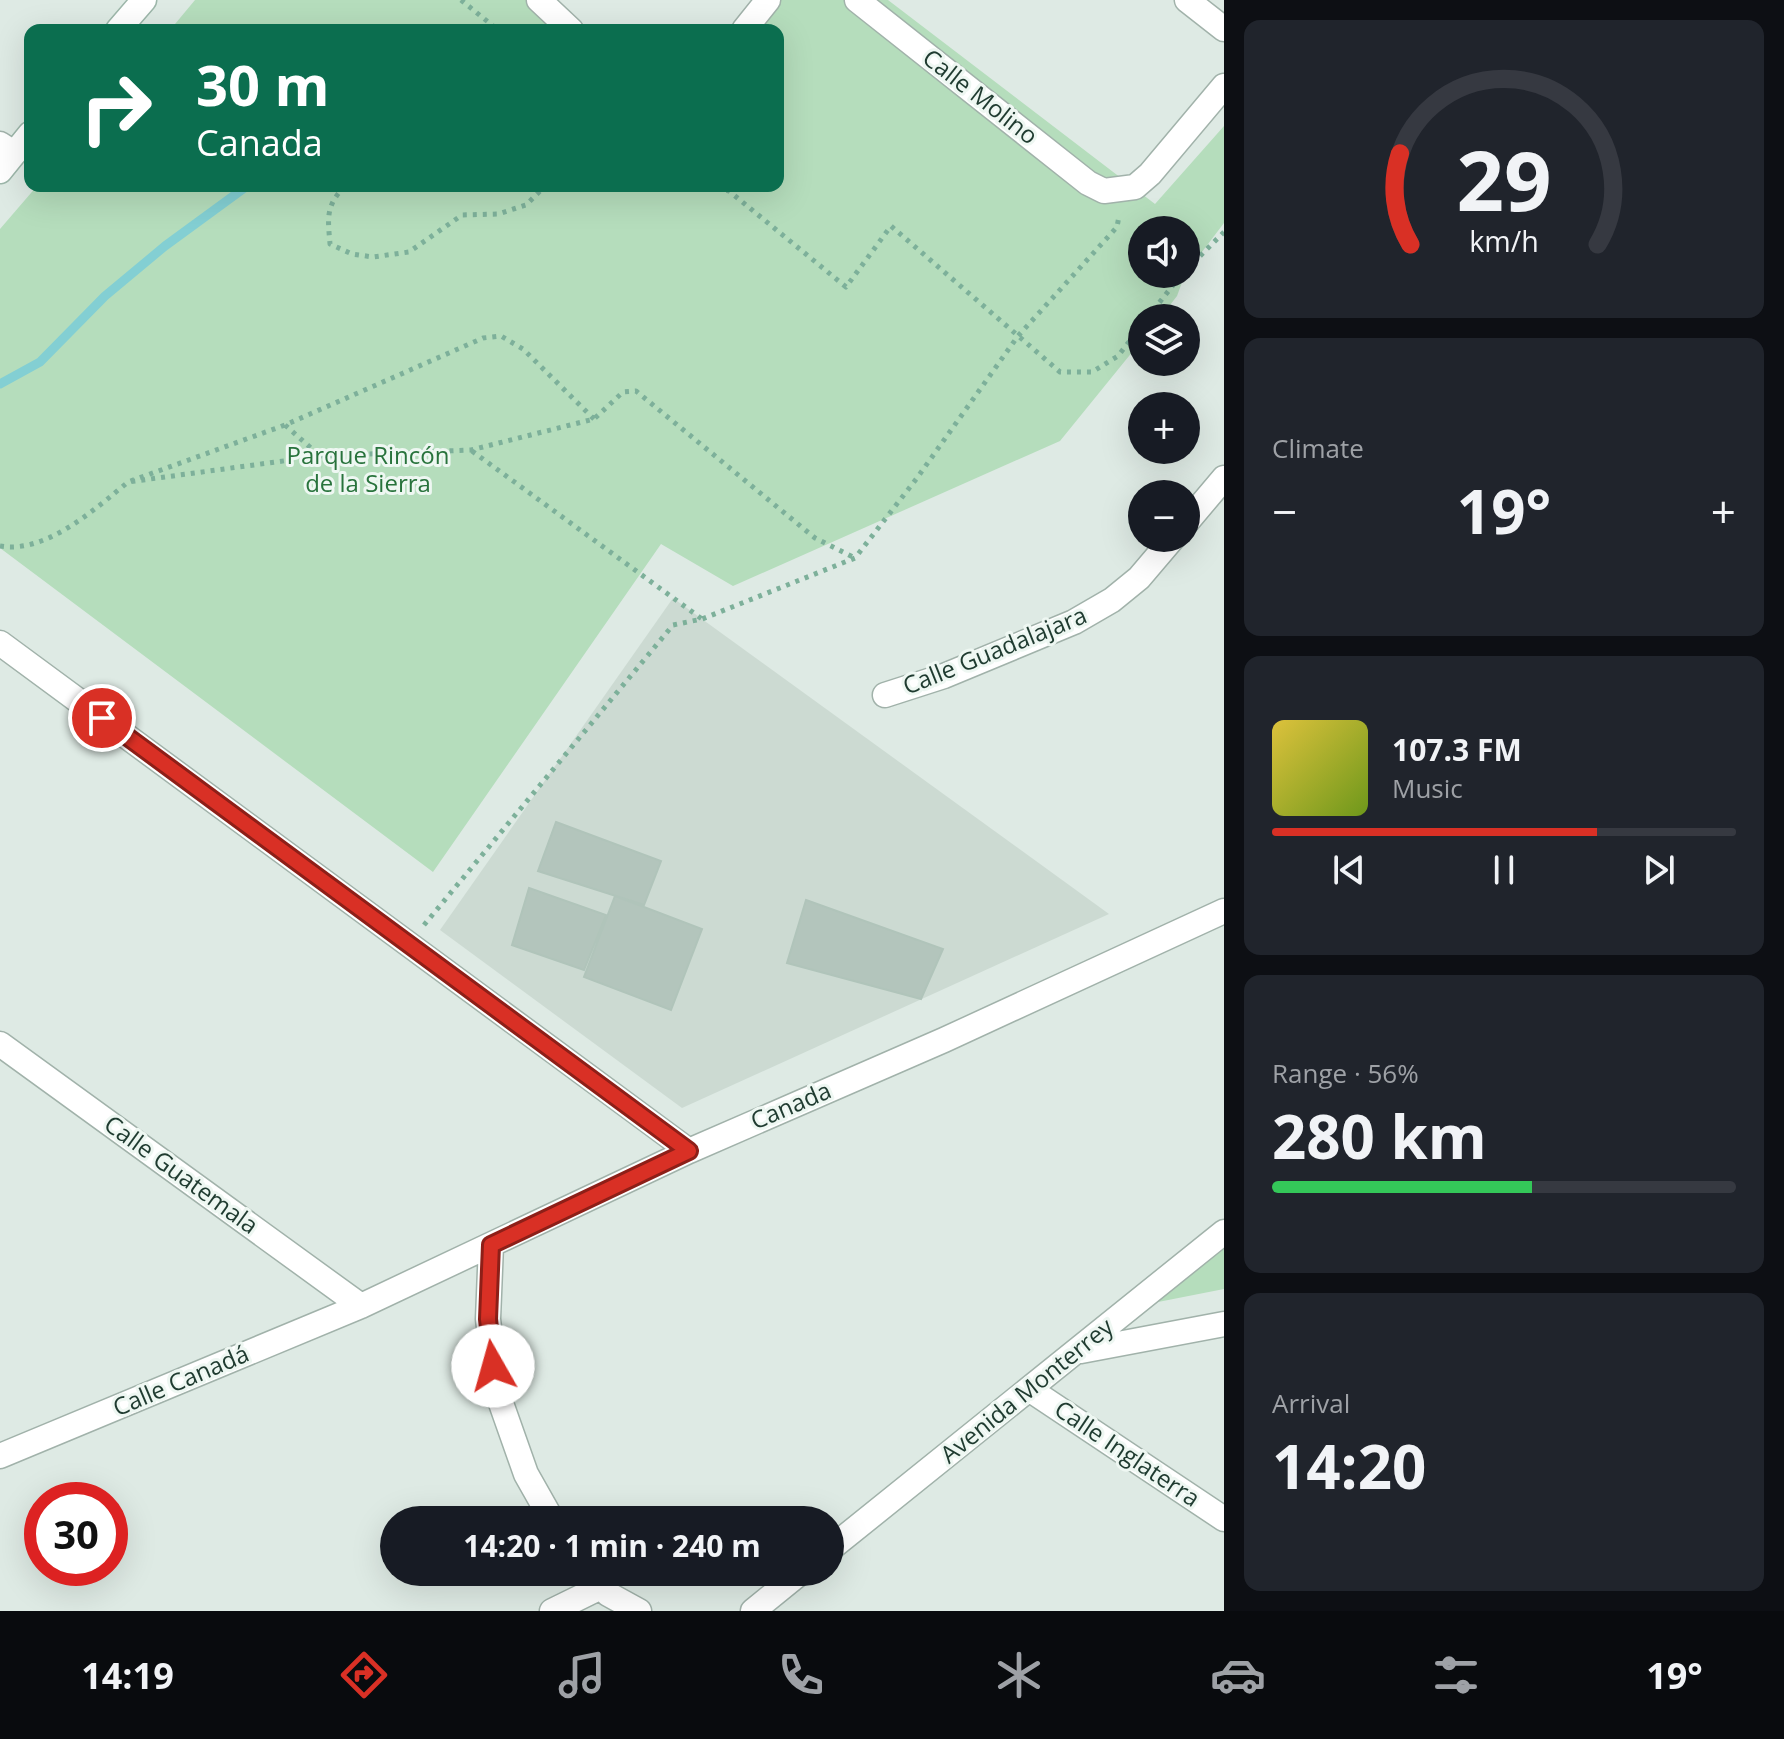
<!DOCTYPE html>
<meta charset="utf-8">
<style>
body{margin:0;font-family:"Open Sans",sans-serif;background:#20242c;color:#f1f3f6;height:100vh;display:flex;flex-direction:column;font-size:30px;white-space:nowrap}
*{box-sizing:border-box;margin:0}
p{font-size:26px;color:#9ea1a6}
.icon{flex:none;width:44px;height:44px;fill:none;stroke:currentColor;stroke-width:2;stroke-linecap:round;stroke-linejoin:round}
.map{position:relative;flex:1;overflow:hidden}
.panel{display:flex;flex-direction:column;gap:20px;padding:20px;background:#0d0f14;width:560px}
.panel>*{flex:none}
.guide{position:absolute;left:24px;top:24px;width:760px;height:168px;border-radius:16px;box-shadow:0 8px 32px #0002;background:#0b6e4f;color:#fff;overflow:hidden}
.tools{position:absolute;left:1128px;top:216px;display:grid;gap:16px}
.tools a{display:grid;place-items:center;width:72px;height:72px;border-radius:50%;background:#171b24;box-shadow:0 8px 32px #0002;font-size:40px}
.speed{position:absolute;left:24px;top:1482px;display:flex;gap:16px;font-size:40px;font-weight:700;text-align:center}
.speed>*{display:grid;place-content:center;width:104px;height:104px;border-radius:50%;background:#171b24;box-shadow:0 8px 32px #0002;line-height:1}
.speed .limit{border:12px solid #d22;background:#fff;color:#111}
.pin{position:absolute;display:grid;place-items:center;width:68px;height:68px;color:#fff;margin:-34px;border:4px solid #fff;border-radius:50%;box-shadow:0 2px 8px #0007}
.me{position:absolute;width:88px;margin:-44px;rotate:353deg;stroke-linejoin:round;filter:drop-shadow(0 0 6px #0008)}
.turn{display:flex;align-items:center;gap:28px;height:168px;padding:0 40px;font-size:36px}
.turn .icon{width:104px;height:104px;stroke-width:2.5}
.turn b{display:block;font-size:56px;line-height:68px}
.big{font-size:60px;font-weight:700;line-height:1.1}
.panel .card{flex:1;display:flex;flex-direction:column;justify-content:center;gap:12px;min-width:0;padding:0 28px;border-radius:16px;background:#20242c}
.panel .dial{align-items:center;gap:0}
.dial svg{height:208px;overflow:visible;fill:none;stroke:#363941;stroke-width:7;stroke-linecap:round;text-anchor:middle}
.dial text{fill:#f1f3f6;stroke:none}
.song{display:flex;align-items:center;gap:24px}
.cover{width:96px;height:96px;border-radius:12px;background:linear-gradient(135deg,hsl(50 70% 55%),hsl(80 70% 35%))}
.played{height:8px;border-radius:4px;background:linear-gradient(90deg,#d93025 70%,#363941 70%)}
.keys{display:flex;justify-content:space-around;direction:ltr}
.heat{display:flex;justify-content:space-between;align-items:center;font-size:44px;direction:ltr}
.charge{height:12px;border-radius:6px;background:linear-gradient(90deg,#34c759 56%,#363941 0)}
.trip{position:absolute;left:380px;top:1506px;width:464px;height:80px;border-radius:40px;background:#171b24;box-shadow:0 8px 32px #0002;font-weight:700;line-height:80px;text-align:center}
.dock{display:flex;height:128px;justify-content:space-around;align-items:center;background:#090b0e;color:#9ea1a6}
.dock .icon{width:56px;height:56px}
.dock .selected{color:#d93025}
.dock b{font-size:36px;color:#f1f3f6}
main{display:flex;flex:1;min-height:0}
.map>svg:first-child{display:block}
.built{fill:#ccdad2}
.green{fill:#b5ddbc}
.lines{fill:none;stroke-linecap:round;stroke-linejoin:round}
.stream{stroke:#83cfd3;stroke-width:9}
.building{fill:#b3c5bc;stroke:#b0c4ba;stroke-width:2}
.street-casing{stroke:#a1b2aa;stroke-width:27}
.secondary-casing{stroke:#9db7aa;stroke-width:27}
.path{stroke:#7db09a;stroke-width:5;stroke-dasharray:4 6;stroke-linecap:butt}
.street{stroke:#fff;stroke-width:24}
.secondary{stroke:#fff;stroke-width:24}
.route-casing{stroke:#8d1f18;stroke-width:20}
.route{stroke:#d93025;stroke-width:14}
.labels{text-anchor:middle;stroke-width:6;stroke-linejoin:round;paint-order:stroke}
.street-label{font-size:24px;fill:#1f3b30;stroke:#eef7f2}
.park-label{font-size:24px;fill:#28733c;stroke:#eef7f2}
</style>
<main>
<div class="map">
<svg width="1224" height="1611" viewBox="0 0 1224 1611">
<rect width="100%" height="100%" fill="#deeae4"/>
<path class="built" d="M673,598L1109,914L682,1108L440,930Z"/>
<path class="green" d="M195,0H549L589,30H170Z
M768,0H888L1155,204L1224,126V223L1186,273V230H1142V274H1185L1177,296L1160,318H1142V340L1060,441L733,586L661,544L433,872L0,548V229L37,186H778V30H744Z
M1224,1241V1289L1153,1303Z"/>
<g class="lines">
<path class="stream" d="M0,384L40,362L105,296L165,246L247,186"/>
</g>
<path class="building" d="M556,822L661,861L644,905L538,871Z
M529,888L606,915L584,970L512,945Z
M615,896L702,929L671,1010L584,977Z
M806,900L943,949L921,999L787,963Z"/>
<g class="lines">
<defs>
<path id="street" d="M539,0L571,30
M857,0L1088,183L1104,191L1135,187L1150,174L1224,86
M1187,0L1224,29
M744,30L768,0
M0,144L14,153
M1186,523L1224,478
M0,643L689,1151
M885,695L944,676L1074,622L1112,600L1139,578L1173,538
M0,1044L361,1306
M491,1245L488,1319L496,1389L526,1474L552,1520
M1081,1351L1224,1324
M1029,1389L1224,1519
M0,1456L361,1306L689,1151L944,1040L1224,911
M830,1549L1224,1232
M589,1572L608,1594L639,1611
M552,1611L601,1587
M753,1611L801,1572"/>
<path id="secondary" d="M118,30L144,0
M0,171L30,134"/>
</defs>
<use href="#street" class="street-casing"/>
<use href="#secondary" class="secondary-casing"/>
<path class="path" d="M461,0L498,30
M345,186C325,206 328,219 330,244L352,254L373,257L409,252L462,215L498,214L526,205L545,186
M707,186L729,191L846,287L891,226L1060,372H1092L1118,356L1142,325
M1186,270L1224,232
M1147,318L1182,274
M594,419L523,349L501,336L483,338L285,425L128,482L320,456L471,450L594,419L623,392L636,391L815,538L855,558
M285,425L320,456
M472,451L702,619
M0,546C46,554 95,509 128,482
M424,925L673,625L702,619L855,558L917,478L1018,336L1117,227L1119,216"/>
<use href="#street" class="street"/>
<use href="#secondary" class="secondary"/>
</g>
<g class="lines">
<defs>
<path id="route" d="M102,718L689,1151L491,1245L488,1319L493,1366"/>
</defs>
<use href="#route" class="route-casing"/>
<use href="#route" class="route"/>
</g>
<g class="labels">
<g class="street-label">
<text transform="translate(980 97) rotate(38)" y="8">Calle Molino</text>
<text transform="translate(995 651) rotate(-22)" y="8">Calle Guadalajara</text>
<text transform="translate(791 1106) rotate(-23)" y="8">Canada</text>
<text transform="translate(181 1175) rotate(36)" y="8">Calle Guatemala</text>
<text transform="translate(181 1381) rotate(-23)" y="8">Calle Canadá</text>
<text transform="translate(1027 1391) rotate(-39)" y="8">Avenida Monterrey</text>
<text transform="translate(1127 1454) rotate(34)" y="8">Calle Inglaterra</text>
</g>
<g class="park-label">
<text x="368" y="464">Parque Rincón<tspan x="368" dy="28">de la Sierra</tspan></text>
</g>
</g>
</svg>
<div class="tools">
<a><svg class="icon" aria-label="sound" viewBox="0 0 24 24"><path d="M4 9h4l5-4v14l-5-4H4zM17 9q2 3 0 6"/></svg></a>
<a><svg class="icon" aria-label="layers" viewBox="0 0 24 24"><path d="M12 4l9 5-9 5-9-5zM3 14l9 5 9-5"/></svg></a>
<a>+</a>
<a>−</a>
</div>
<div class="speed"><div class="limit">30</div></div>
<div class="pin" style="left:102px;top:718px;background:#d93025"><svg class="icon" aria-label="arrive" viewBox="0 0 24 24"><path d="M6 21V4h12l-3 4 3 4H6"/></svg></div>
<svg class="me" style="left:493px;top:1366px" viewBox="-20 -20 40 40"><circle r="19" fill="#fff"/><path d="M0-13L10 11 0 6-10 11z" fill="#d93025"/></svg>
<div class="trip">14:20 · 1 min · 240 m</div>
<div class="guide">
<div class="turn"><svg class="icon" aria-label="right" viewBox="0 0 24 24"><path d="M7 20v-9h11M14 6l5 5-5 5"/></svg><div><b>30 m</b>Canada</div></div>
</div>
</div>
<section class="panel">
<div class="card dial"><svg viewBox="0 0 100 80">
<path d="M14 69A42 42 0 1 1 86 69"/>
<path d="M14 69A42 42 0 0 1 10 34" stroke="#d93025"/>
<text x="50" y="56" font-size="32" font-weight="700">29</text>
<text x="50" y="72" font-size="11">km/h</text>
</svg></div>
<div class="card"><p>Climate</p>
<div class="heat"><a>−</a><b class="big">19°</b><a>+</a></div>
</div>
<div class="card">
<div class="song"><i class="cover"></i><div><b>107.3 FM</b><p>Music</p></div></div>
<div class="played"></div>
<div class="keys"><svg class="icon" aria-label="previous" viewBox="0 0 24 24"><path d="M18 5L8 12l10 7zM5 5v14"/></svg><svg class="icon" aria-label="pause" viewBox="0 0 24 24"><path d="M8 5v14M16 5v14"/></svg><svg class="icon" aria-label="next" viewBox="0 0 24 24"><path d="M6 5l10 7-10 7zM19 5v14"/></svg></div>
</div>
<div class="card"><p>Range · 56%</p><b class="big">280 km</b><div class="charge"></div></div>
<div class="card"><p>Arrival</p><b class="big">14:20</b></div>
</section>
</main>
<nav class="dock">
<b>14:19</b>
<svg class="icon selected" aria-label="directions" viewBox="0 0 24 24"><path d="M12 3l9 9-9 9-9-9zM9 14v-3h6M13 9l2 2-2 2"/></svg>
<svg class="icon" aria-label="music" viewBox="0 0 24 24"><path d="M9 18V5l10-2v13"/><circle cx="6" cy="18" r="3"/><circle cx="16" cy="16" r="3"/></svg>
<svg class="icon" aria-label="phone" viewBox="0 0 24 24"><path d="M5 4h4l2 5-3 2q2 4 5 5l2-3 5 2v4C11 20 4 13 5 4z"/></svg>
<svg class="icon" aria-label="climate" viewBox="0 0 24 24"><path d="M12 3v18M4 7l16 10M4 17L20 7"/></svg>
<svg class="icon" aria-label="car" viewBox="0 0 24 24"><path d="M5 17H2v-5l4-1 3-4h7l3 4 3 1v5h-3M9 17h6M6 11h13"/><circle cx="7" cy="17" r="2"/><circle cx="17" cy="17" r="2"/></svg>
<svg class="icon" aria-label="filters" viewBox="0 0 24 24"><path d="M4 7h16M4 17h16"/><circle cx="9" cy="7" r="2"/><circle cx="15" cy="17" r="2"/></svg>
<b>19°</b>
</nav>
